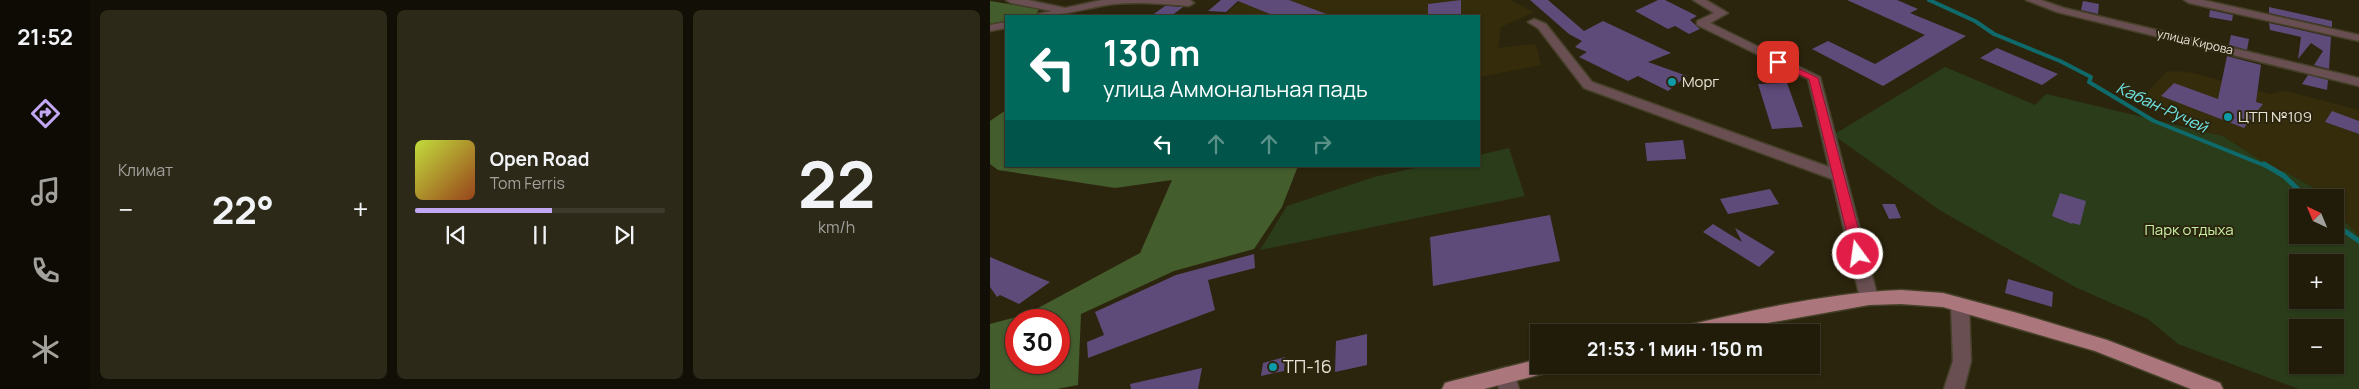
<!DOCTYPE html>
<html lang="ru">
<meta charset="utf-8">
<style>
body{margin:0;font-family:Manrope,sans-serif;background:#2d2918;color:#f1f3f6;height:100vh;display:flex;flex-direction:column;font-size:19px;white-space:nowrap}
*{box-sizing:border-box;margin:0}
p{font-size:16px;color:#a2a19c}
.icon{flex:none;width:28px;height:28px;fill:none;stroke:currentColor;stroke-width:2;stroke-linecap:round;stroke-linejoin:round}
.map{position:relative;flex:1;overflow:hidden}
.drawer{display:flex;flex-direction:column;gap:10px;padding:10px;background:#120f06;width:900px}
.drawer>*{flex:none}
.banner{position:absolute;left:15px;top:15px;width:475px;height:152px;border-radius:0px;box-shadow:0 1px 4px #0004,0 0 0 1px #3e3a2b;background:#00695c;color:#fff;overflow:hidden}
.needle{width:32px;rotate:316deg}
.fabs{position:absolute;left:1299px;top:189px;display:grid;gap:10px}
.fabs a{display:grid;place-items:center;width:55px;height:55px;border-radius:0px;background:#211c0a;box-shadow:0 1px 4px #0004,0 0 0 1px #3e3a2b;font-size:25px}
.speed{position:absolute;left:15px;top:309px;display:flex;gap:10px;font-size:25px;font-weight:700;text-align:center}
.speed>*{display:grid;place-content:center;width:65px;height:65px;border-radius:50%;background:#211c0a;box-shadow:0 1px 4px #0004,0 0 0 1px #3e3a2b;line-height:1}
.speed .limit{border:8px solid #d22;background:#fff;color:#111}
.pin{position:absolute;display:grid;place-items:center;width:42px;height:42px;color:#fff;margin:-21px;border-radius:10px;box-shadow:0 2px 8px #0006}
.me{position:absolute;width:55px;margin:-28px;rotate:346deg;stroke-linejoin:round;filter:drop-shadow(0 0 4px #0008)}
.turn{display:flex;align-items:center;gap:18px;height:105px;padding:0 15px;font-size:22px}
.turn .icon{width:65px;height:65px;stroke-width:2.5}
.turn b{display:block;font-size:35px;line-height:42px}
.lanes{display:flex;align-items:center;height:48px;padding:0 15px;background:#0003;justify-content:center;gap:25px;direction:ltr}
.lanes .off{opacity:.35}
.big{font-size:38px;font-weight:700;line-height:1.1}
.drawer .card{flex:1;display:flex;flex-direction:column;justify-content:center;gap:8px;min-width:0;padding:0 18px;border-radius:8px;background:#2d2918}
.drawer .dial{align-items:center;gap:0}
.dial b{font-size:65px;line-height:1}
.song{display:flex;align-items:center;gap:15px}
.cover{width:60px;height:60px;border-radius:8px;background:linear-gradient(135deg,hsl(70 70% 55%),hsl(20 70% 35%))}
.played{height:5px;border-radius:2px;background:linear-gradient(90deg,#c2a8f3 55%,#3e3a2b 55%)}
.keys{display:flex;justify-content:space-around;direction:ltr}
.heat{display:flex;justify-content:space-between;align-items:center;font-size:28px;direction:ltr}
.drawer .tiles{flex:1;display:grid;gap:10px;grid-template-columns:repeat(3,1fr)}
.trip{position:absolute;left:540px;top:324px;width:290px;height:50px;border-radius:0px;background:#211c0a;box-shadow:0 1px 4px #0004,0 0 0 1px #3e3a2b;font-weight:700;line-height:50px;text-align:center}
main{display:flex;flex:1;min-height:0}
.menu{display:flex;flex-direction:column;width:90px;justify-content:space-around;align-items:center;background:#0d0b04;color:#a2a19c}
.menu .icon{width:35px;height:35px}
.menu .on{color:#c2a8f3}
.menu b{font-size:22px;color:#f1f3f6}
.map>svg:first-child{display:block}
.built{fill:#352c0c}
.green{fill:#2a3c1a;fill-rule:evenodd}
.forest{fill:#445d2d;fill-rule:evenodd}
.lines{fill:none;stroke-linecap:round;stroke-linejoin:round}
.stream-far1{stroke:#0f6b6b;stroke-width:4}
.stream{stroke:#0f6b6b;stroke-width:5}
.building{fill:#5e4b7a}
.minor-casing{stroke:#464029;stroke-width:3}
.major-casing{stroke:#464029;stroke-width:3}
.minor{fill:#694f52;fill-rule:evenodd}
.major{fill:#ab777d;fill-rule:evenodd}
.route{fill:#e11d48;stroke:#92132f}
.culture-dot{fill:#0f9aa8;stroke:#2c250d;stroke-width:2}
.labels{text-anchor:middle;stroke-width:4;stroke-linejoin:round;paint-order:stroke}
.far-street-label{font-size:12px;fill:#e7e3d5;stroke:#2c250d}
.poi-label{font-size:15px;fill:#e7e3d5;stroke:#2c250d;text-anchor:start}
.park-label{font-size:15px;fill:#c6efa4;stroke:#2c250d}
.water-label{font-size:16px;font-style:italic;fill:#6de5e5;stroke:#2c250d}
.near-poi-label{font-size:18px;fill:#e7e3d5;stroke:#2c250d;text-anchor:start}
</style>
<main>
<nav class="menu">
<b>21:52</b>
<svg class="icon on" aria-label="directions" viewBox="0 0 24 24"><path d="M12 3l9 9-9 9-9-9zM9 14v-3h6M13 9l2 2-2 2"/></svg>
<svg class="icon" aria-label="music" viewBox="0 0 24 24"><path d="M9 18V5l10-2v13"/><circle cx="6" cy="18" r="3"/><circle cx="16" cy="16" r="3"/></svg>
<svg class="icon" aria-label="phone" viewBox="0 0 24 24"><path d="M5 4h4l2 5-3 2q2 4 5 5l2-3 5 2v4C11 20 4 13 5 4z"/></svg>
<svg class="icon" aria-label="climate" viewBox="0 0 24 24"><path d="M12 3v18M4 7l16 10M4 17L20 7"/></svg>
</nav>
<section class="drawer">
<div class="tiles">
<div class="card"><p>Климат</p>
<div class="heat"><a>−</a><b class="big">22°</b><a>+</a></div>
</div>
<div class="card">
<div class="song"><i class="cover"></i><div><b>Open Road</b><p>Tom Ferris</p></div></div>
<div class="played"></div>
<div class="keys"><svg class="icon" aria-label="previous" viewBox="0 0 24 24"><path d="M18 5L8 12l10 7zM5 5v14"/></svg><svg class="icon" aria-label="pause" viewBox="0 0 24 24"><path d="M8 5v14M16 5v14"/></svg><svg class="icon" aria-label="next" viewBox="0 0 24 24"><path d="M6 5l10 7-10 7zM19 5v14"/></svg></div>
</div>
<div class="card dial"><b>22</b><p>km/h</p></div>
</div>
</section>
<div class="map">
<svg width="1369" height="389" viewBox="0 0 1369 389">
<rect width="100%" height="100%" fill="#2c250d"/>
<path class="built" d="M251,0H520L544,12L511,27L508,48L546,44L551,65L489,77V16H234Z
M1187,71L1203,73L1280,94L1296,91L1369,110V236L1357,224L1345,206V198L1340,197L1294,171H1287L1233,136L1183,122L1177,113L1149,101L1176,72Z"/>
<path class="green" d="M955,67L1045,105L1056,94L1233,136L1287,171H1294L1340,197L1308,198V235H1345V206L1357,224L1369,236V389H1309L1188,344L1158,319L1085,287L951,211L843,135ZM1308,262H1345V300H1308ZM1308,328H1345V365H1308Z
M519,148L535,196L270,250L297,206L384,177L434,166H489V155Z"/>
<path class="forest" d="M0,1L49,9L46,15L16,16V21L0,24Z
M16,110V166H308L292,207L264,249L184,271L91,314L88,385L67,389H0V324L37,314L150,253L182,180L125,188L8,170L0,164V121ZM26,320H69V362H26Z"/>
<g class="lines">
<path class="stream-far1" d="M939,0L985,21L1004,34L1070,61L1101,77L1099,82L1164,121L1276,166"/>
<path class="stream" d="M1274,164L1294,176L1317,198
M1345,224L1369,241"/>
</g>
<path class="building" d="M231,0H299L339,15L285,16L248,1L236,12L218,11Z
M471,0V16H438V4Z
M540,0H558L594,31L613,21L681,53L658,62L697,76L678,91L648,76L638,81L589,57L597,52L585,47L592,41L579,34Z
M668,0H675L707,16L700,20L710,29L699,34L685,26L678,29L645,11Z
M857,0H907L928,9L920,13L976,36L893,86L822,49L838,41L885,64L935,35Z
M1093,1L1109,4L1108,14L1091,10Z
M175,6H178L193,7L181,16H161Z
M1279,7L1342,21V27L1279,13Z
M1220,10L1243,15L1242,21L1219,17Z
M1279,23L1341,37L1339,69L1324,65L1333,51L1321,43L1308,59L1311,37L1280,30Z
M1241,35L1259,39L1257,50L1239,45Z
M1007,48L1068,74L1052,85L990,58Z
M1237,56L1271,65L1266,102L1273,104L1254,128L1171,96L1184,83L1228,99Z
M1318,75L1338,80L1337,90L1312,84Z
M797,83L813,127L782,129L768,84Z
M1342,111L1369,121V134L1335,122Z
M693,140L696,159L657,161L655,143Z
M780,189L789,204L738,214L730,199Z
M1070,193L1096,201L1090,225L1082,223V224L1062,216Z
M892,204H905L911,218L899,219Z
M560,215L570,261L443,286L440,237Z
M723,224L752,242L745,228L785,252L769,267L713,232Z
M264,254L265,268L218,280L225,310L98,358L97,342L114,335L105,312L186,275Z
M0,257L38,273L60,282L29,304L10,295L7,297L0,287Z
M1018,279L1063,292L1062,307L1015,293Z
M377,334V365L345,372L346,341Z
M295,357L294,371L271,376L273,363Z
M212,368L208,389H141L140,384Z"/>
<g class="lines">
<defs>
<path id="minor" d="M16,0H38L75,8L112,0H200L204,3L199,6C172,4 144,1 117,5C93,9 71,16 47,16L48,14L62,11L21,3Z
M703,0H716L738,13L720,23L830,77L888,298L885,303L879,305L873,303L870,298L842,179L594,88L548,28L538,22L544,19L556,24L602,82L839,167L818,79L707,25V21L724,13Z
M1036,0H1051L1074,8L1369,78V86L1067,12Z
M1194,0H1213L1369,35V41L1199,3Z
M16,22V28L0,31V25Z
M970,298L976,300L979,305L981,361L974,389H954L963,361L961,305L964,300Z
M516,367L523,369L529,389H509L506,375L509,369Z"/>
<path id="major" d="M911,290L953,293L1031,314L1117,340L1230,383L1233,389H1201L1105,351L953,307L911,304L879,305L727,332H689L692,327L698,325C768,309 839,293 911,290Z
M549,359V365H566L564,371L494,389H452L455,383L462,381Z"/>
</defs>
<use href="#minor" class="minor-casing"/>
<use href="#major" class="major-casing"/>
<use href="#minor" class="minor"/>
<use href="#major" class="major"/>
</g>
<path class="route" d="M784,60H791L828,78L875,254L873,257H864L862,254L819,79L784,64Z"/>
<g class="culture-dot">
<circle cx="682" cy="82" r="5"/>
<circle cx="1238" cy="117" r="5"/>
<circle cx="283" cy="367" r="5"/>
</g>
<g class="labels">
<g class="far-street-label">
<text transform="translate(1205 42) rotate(13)" y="4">улица Кирова</text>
</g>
<g class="poi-label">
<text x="692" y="87">Морг</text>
<text x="1248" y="122">ЦТП №109</text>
</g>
<g class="park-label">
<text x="1199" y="235">Парк отдыха</text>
</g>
<g class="water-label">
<text transform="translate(1172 107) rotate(25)" y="6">Кабан-Ручей</text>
</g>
<g class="near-poi-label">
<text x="293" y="373">ТП-16</text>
</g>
</g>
</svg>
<div class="fabs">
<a><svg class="needle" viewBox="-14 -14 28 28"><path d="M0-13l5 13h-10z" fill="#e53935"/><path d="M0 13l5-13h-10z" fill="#a2a19c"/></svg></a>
<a>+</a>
<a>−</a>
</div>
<div class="speed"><div class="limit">30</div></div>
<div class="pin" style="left:788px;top:62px;background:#d93025"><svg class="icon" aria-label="arrive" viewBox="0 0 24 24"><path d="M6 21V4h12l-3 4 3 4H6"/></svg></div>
<svg class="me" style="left:868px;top:254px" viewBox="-20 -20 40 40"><circle r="17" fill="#e11d48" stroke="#fff" stroke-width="3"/><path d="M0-11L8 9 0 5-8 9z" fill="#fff"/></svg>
<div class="trip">21:53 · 1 мин · 150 m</div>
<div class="banner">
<div class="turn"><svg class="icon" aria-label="left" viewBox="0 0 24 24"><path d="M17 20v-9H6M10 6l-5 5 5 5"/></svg><div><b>130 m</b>улица Аммональная падь</div></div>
<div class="lanes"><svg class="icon" aria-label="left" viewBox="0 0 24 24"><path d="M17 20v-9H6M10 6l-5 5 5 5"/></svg><svg class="icon off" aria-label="ahead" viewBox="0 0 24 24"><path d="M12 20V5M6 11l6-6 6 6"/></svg><svg class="icon off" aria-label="ahead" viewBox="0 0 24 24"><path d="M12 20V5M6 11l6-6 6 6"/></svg><svg class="icon off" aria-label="right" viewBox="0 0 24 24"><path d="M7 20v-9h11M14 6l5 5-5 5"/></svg></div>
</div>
</div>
</main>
